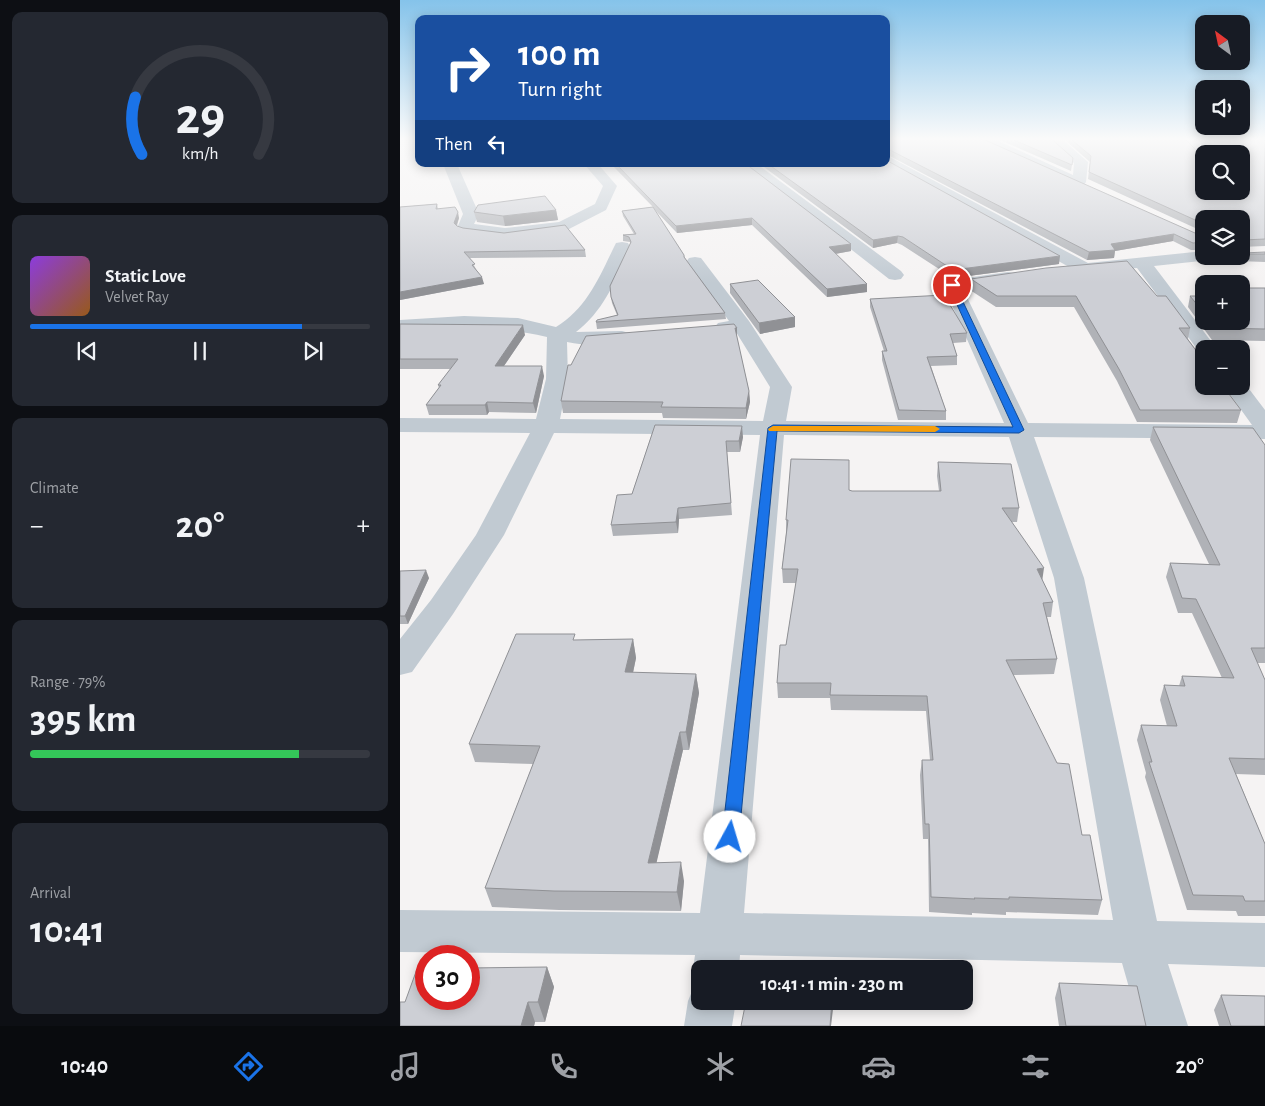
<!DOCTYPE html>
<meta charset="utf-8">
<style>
body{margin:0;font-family:"Alegreya Sans",sans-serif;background:#242831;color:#f1f3f6;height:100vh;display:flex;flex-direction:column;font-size:19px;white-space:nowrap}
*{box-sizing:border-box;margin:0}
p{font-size:16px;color:#9ea1a6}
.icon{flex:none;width:28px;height:28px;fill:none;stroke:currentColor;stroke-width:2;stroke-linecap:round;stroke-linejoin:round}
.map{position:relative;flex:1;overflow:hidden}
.details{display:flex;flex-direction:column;gap:12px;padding:12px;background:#0d0f14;width:400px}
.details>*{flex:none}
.hud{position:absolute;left:15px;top:15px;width:475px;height:152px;border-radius:10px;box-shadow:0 2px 12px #0003;background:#1a4fa0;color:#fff;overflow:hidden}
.needle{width:32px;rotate:327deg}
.buttons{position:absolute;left:795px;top:15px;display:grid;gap:10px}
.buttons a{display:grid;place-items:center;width:55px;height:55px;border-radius:10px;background:#171b24;box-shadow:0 2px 12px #0003;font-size:25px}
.speed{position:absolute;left:15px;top:945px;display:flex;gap:10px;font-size:25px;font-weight:700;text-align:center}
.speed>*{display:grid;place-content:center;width:65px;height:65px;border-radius:50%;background:#171b24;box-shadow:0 2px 12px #0003;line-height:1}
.speed .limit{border:8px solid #d22;background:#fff;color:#111}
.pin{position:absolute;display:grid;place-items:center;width:42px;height:42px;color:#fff;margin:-21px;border:2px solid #fff;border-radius:50%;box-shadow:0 1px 5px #0007}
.me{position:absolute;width:55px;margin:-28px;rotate:6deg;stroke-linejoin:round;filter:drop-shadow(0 0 4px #0008)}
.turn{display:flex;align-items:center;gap:18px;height:105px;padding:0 20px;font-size:22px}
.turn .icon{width:65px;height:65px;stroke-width:2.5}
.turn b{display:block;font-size:35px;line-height:42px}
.then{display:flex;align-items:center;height:48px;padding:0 20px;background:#0003;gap:10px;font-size:19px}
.big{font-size:38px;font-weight:600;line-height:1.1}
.details .widget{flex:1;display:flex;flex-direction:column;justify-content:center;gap:8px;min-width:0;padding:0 18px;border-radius:10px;background:#242831}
.details .dial{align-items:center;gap:0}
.dial svg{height:130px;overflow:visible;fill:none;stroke:#363941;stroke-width:7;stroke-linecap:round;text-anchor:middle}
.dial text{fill:#f1f3f6;stroke:none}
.song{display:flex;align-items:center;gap:15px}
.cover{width:60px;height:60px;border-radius:8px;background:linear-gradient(135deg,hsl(270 70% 55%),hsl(30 70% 35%))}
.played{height:5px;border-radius:2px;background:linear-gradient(90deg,#1a73e8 80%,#363941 80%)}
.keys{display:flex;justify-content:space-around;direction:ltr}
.heat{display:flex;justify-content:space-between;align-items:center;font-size:28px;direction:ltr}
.charge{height:8px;border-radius:4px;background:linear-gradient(90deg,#34c759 79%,#363941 0)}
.trip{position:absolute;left:291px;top:960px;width:282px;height:50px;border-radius:10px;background:#171b24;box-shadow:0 2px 12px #0003;font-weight:600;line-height:50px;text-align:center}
.tabs{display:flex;height:80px;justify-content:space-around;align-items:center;background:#090b0e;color:#9ea1a6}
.tabs .icon{width:35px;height:35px}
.tabs .selected{color:#1a73e8}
.tabs b{font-size:22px;color:#f1f3f6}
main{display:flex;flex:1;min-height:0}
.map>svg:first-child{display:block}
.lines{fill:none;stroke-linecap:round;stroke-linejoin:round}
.street{fill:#c1cad2;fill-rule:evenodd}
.wall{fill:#b0b2b7}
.shaded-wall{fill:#909195}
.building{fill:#cdcfd5;stroke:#909195}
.route{fill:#1a73e8;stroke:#114b97}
.slow{fill:#f59e0b}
</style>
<main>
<section class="details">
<div class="widget dial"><svg viewBox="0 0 100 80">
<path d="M14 69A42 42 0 1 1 86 69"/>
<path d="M14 69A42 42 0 0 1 10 34" stroke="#1a73e8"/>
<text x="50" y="56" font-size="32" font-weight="700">29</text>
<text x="50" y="72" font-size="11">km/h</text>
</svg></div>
<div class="widget">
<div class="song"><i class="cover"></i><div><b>Static Love</b><p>Velvet Ray</p></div></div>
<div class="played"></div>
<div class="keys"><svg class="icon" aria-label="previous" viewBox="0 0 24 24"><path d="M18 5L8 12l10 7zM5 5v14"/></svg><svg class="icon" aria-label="pause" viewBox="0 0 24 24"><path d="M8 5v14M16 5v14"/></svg><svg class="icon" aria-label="next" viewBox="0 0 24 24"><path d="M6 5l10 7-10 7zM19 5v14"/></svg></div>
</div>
<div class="widget"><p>Climate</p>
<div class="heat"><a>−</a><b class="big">20°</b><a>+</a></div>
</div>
<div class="widget"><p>Range · 79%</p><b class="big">395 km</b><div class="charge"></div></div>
<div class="widget"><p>Arrival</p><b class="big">10:41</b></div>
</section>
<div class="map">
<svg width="865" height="1026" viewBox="0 0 865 1026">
<rect width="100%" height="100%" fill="#f5f3f3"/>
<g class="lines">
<path class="street" d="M581,140H596L673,175L674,163L656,148L651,140H663L688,162L686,182L684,185H674L672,179L662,180L583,143Z
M782,140H795L810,154H804V159L799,158Z
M486,155L688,263L804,251V256H812L810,260L754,266L817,349H804V354L800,353L737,268L684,273L678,272L485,164Z
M43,164H57L79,214L74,224L105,228L159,222L195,204L203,186L184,164H198L217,186L206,210L169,229L105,238L65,233L59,231L57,228L63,214Z
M342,164H357L501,271L504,275L501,279L495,280L489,279Z
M222,242L228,243L230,247C217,278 204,311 176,332L222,331L229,333L232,337L229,341C210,346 186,346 167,342L168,379L160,419L363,421L370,387L336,332L325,333L318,331L315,327L318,323L329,321L286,262L289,258L295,257L301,258L349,321L392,387L386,421L604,423L543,285L546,281L552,280L608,272L614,273L617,277L614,281L563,289L628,423L852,425L824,386H841V381H843L865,410V439L634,437L684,578L757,921L865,923V967L768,964L788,1026H740L722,963L340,955L339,969H300V1001H336L332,1026H284L288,1001L295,984L299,983L293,969L295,955L0,952V910L300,913L360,435L154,433L104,535L53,614L12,672L0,675V639L31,600L76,535L130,433L0,432V418L136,419L146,379L147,337C96,325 52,329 0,332V320L64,316L118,318L156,327C186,309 199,278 214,247L216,243ZM384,435L609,437L654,578L713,920L344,913Z"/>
</g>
<path class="wall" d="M486,140L804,237V250H791L773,241L715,251L714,258L687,260L486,154Z
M600,140H653L656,143L673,158L671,171Z
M665,140H786L804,191L808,150L797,140H865V246L841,247V219H804V232L688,179L690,162Z
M211,164H346L451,251L435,254L467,284V292L427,297L352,225L277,233L254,209L284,255L285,258L325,313L326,319L197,329L196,322L217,315L212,303L211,297L230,244V242L223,241V235L234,234L223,216L222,211L253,207Z
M360,164H486L659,264L553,278L502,245L497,243L473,248Z
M37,204L38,209L59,218L57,226L63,228L185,250L186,257L70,258L84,284L0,300V207Z
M156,210L158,220L105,226L77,222L74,212Z
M841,252L843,253L865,252V262L812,260L813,256H841Z
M571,279L757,296L790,328L788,339L841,410L837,423L737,422L717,381L674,307H596L570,290Z
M330,284L395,317V327L360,334L330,293Z
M865,288V341L812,340L788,307L790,296H804V321H841Z
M470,299L567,333L566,342L553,343L557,356V365L531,366L546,411V420H498L482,360V351H484L470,307Z
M0,324L125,335L104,366L144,376L136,413L89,412L87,415H29L26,405L39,388L38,385L51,369H0Z
M337,328V338L349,391L350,402L346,419L263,418L262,413H163L161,401L171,365Z
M255,425L343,437L340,452H327L332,515L279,519L278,533L213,536L211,525L232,494Z
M753,427L865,445V663H857L865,680V775L836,774L865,844V916H838L836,911L787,910L745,777L746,773L737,740L741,725L767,726L760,700L764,685L779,686L782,676L822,678L792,613H778L766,577L770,563L809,564L750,440Z
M538,462L619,508L617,522H612L653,602L651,617H647L657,659L654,674L613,675L682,835L702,900L698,915L606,912V915L572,913V915L529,912L528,839H523L520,775L522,760H530L526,711L431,710L430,698H378L377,683L386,645L396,583H383L382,569L386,534V520L449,490L452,491H539L537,476Z
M0,571L29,578L8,624H0Z
M233,639L236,658L233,673L296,674L299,693L289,750H283L256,863L284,881L281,911L159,910L92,907L85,888L133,764L75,762L69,744L176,640Z
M147,967L154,987L145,1022H135L134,1026H0L5,1002Z
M659,983L746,1026H659L655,998Z
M821,995L865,1026H819L814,1010Z"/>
<path class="shaded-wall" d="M156,210L158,220L105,226L103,216Z
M58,212L59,218L55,229L54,223Z
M352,218V225L277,233L276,226Z
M774,234L773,241L715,251L714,258L687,260L689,252L711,244Z
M498,236L497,243L473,248V240Z
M451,244V251L429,255V247Z
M660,256L659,264L553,278V270Z
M82,277L84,284L0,300V292Z
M467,284V292L427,297V289Z
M395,317V327L360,334L359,323Z
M123,325L125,335L97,376L95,366Z
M335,328H337V338Z
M142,366L144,376L136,413L133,403Z
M349,391L350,402L346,419V408Z
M87,402L89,412L87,415L85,405Z
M342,426L343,437L340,452L339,441Z
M278,508L279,519L278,533L276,522Z
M644,568L642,582L637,569Z
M26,570L29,578L8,624L5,616Z
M233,639L236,658L229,691L225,672Z
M296,674L299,693L289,750L286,732Z
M280,732L283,750L252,882L248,863Z
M281,862L284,881L281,911L277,892Z
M147,967L154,987L145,1022L138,1002Z
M432,1001H434L431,1026H430Z
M128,1002L135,1022L134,1026H121Z"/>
<path class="building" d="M486,140H585L804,237V242L793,243L774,234L711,244L715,250L689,252L486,148Z
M614,140H653L656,143L673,158L672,165Z
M672,140H786L799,153L804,154V191H841V154H805L807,150L813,149V146L805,140H865V239L843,240L841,246V219H804V224L689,172L691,156Z
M486,160L660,256L553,270L503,237L498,236L473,240L368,164H486Z
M216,164H346L451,244L429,247L467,284L427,289L352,218L276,226Z
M145,196L156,210L103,216L74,212L78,205Z
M37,204L36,209L55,207L58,212L54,223L57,226L63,228L104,233L165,225L185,250L64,252L75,264L72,265L82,277L0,292V207Z
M253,207L284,255V257L325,313L196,322L197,320L218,315L211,297L210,286L231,242L229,237L223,235L236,234L222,211Z
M841,252L843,253L865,252V254H841Z
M727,261L757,296H766L790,328H779L804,361V386H823L841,410H740L719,369L676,296H597L571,279L646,268Z
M358,280L395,317L359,323L330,284Z
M841,288H865V329L815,328L810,321H841Z
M544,295L567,333L550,334L557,356L527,357L546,411L499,410L482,351H487L470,299Z
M790,296H804V313Z
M0,324L123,325L95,366H142L133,403L87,402L85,405H26L41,385H38L58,359H0Z
M334,324L337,328H335L349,391L346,408L261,407L263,402L161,401L168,365H171L186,336Z
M255,425L342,426L339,441H326L331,503L278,508L276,522L211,525L217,495L232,494Z
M753,427L853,428L865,445V648H851L865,680V759L829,758L865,844V901H845L843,896L793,895L749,762H752L741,725L777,726L764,685L785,686L782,676L834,678L796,599L782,598L770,563L820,565Z
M391,459L449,460V490L452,491H541L538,462L611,464L619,508H602L644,568L637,569L653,602L643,603L657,659L606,660L657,763L669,764L682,835H690L702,900L609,897V899L574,898L575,899L531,897L529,824H525L522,760H533L527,696L430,695L431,683H377L380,645H386L398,569H382L388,520H386Z
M26,570L5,616H0V571Z
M116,634H175L173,640L233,639L225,672L296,674L286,732H280L248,863L281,862L277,892L154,891L85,888L140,746L69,744Z
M147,967L138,1002H128L121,1026H0V1002H5L17,969H26V999H69V968Z
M659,983L737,986L746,1026H666Z
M821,995L865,996V1026H831Z
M346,1001H432L430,1026H341Z"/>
<linearGradient id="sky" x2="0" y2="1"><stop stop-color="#85c3ea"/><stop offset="0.49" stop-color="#fafafa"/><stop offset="1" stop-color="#fafafa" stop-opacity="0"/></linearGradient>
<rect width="865" height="283" fill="url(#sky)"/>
<path class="route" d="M552,282L555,285L624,430L619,433L377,431L339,837L336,842L330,844L324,842L322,837L368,428L373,425L613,427L548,285Z"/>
<path class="slow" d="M373,426H535L540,429L535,432L369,431L368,429Z"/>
</svg>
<div class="buttons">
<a><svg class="needle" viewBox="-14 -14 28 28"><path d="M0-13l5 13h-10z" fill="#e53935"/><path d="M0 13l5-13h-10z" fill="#9ea1a6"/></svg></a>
<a><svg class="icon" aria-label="sound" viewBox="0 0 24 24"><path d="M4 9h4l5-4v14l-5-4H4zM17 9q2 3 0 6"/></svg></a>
<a><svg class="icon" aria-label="search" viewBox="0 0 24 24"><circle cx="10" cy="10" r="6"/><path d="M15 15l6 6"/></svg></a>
<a><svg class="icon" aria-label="layers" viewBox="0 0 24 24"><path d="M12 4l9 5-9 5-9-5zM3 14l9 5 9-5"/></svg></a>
<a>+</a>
<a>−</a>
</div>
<div class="speed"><div class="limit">30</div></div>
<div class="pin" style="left:552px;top:285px;background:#d93025"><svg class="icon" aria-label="arrive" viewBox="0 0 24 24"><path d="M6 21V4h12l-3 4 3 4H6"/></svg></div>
<svg class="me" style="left:330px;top:837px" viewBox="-20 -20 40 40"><circle r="19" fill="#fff"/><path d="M0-13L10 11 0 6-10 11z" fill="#1a73e8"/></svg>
<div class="trip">10:41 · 1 min · 230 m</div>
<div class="hud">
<div class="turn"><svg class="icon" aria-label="right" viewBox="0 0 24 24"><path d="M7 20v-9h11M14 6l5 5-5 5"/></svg><div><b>100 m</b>Turn right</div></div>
<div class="then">Then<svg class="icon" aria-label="left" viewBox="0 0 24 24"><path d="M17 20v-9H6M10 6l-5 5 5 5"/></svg></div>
</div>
</div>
</main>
<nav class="tabs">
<b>10:40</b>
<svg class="icon selected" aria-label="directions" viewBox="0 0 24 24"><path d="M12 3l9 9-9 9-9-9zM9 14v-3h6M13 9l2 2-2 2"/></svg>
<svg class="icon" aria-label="music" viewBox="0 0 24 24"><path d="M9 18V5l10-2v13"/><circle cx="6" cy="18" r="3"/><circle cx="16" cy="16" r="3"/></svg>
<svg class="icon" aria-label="phone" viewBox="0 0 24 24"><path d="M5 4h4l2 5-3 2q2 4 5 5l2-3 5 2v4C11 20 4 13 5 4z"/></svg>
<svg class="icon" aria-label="climate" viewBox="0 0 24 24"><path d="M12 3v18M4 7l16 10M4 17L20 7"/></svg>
<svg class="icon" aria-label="car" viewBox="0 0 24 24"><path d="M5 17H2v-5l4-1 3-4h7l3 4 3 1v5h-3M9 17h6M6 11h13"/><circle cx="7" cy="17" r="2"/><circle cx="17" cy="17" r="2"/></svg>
<svg class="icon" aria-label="filters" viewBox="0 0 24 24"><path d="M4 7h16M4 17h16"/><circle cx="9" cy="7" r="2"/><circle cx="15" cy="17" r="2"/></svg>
<b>20°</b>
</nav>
